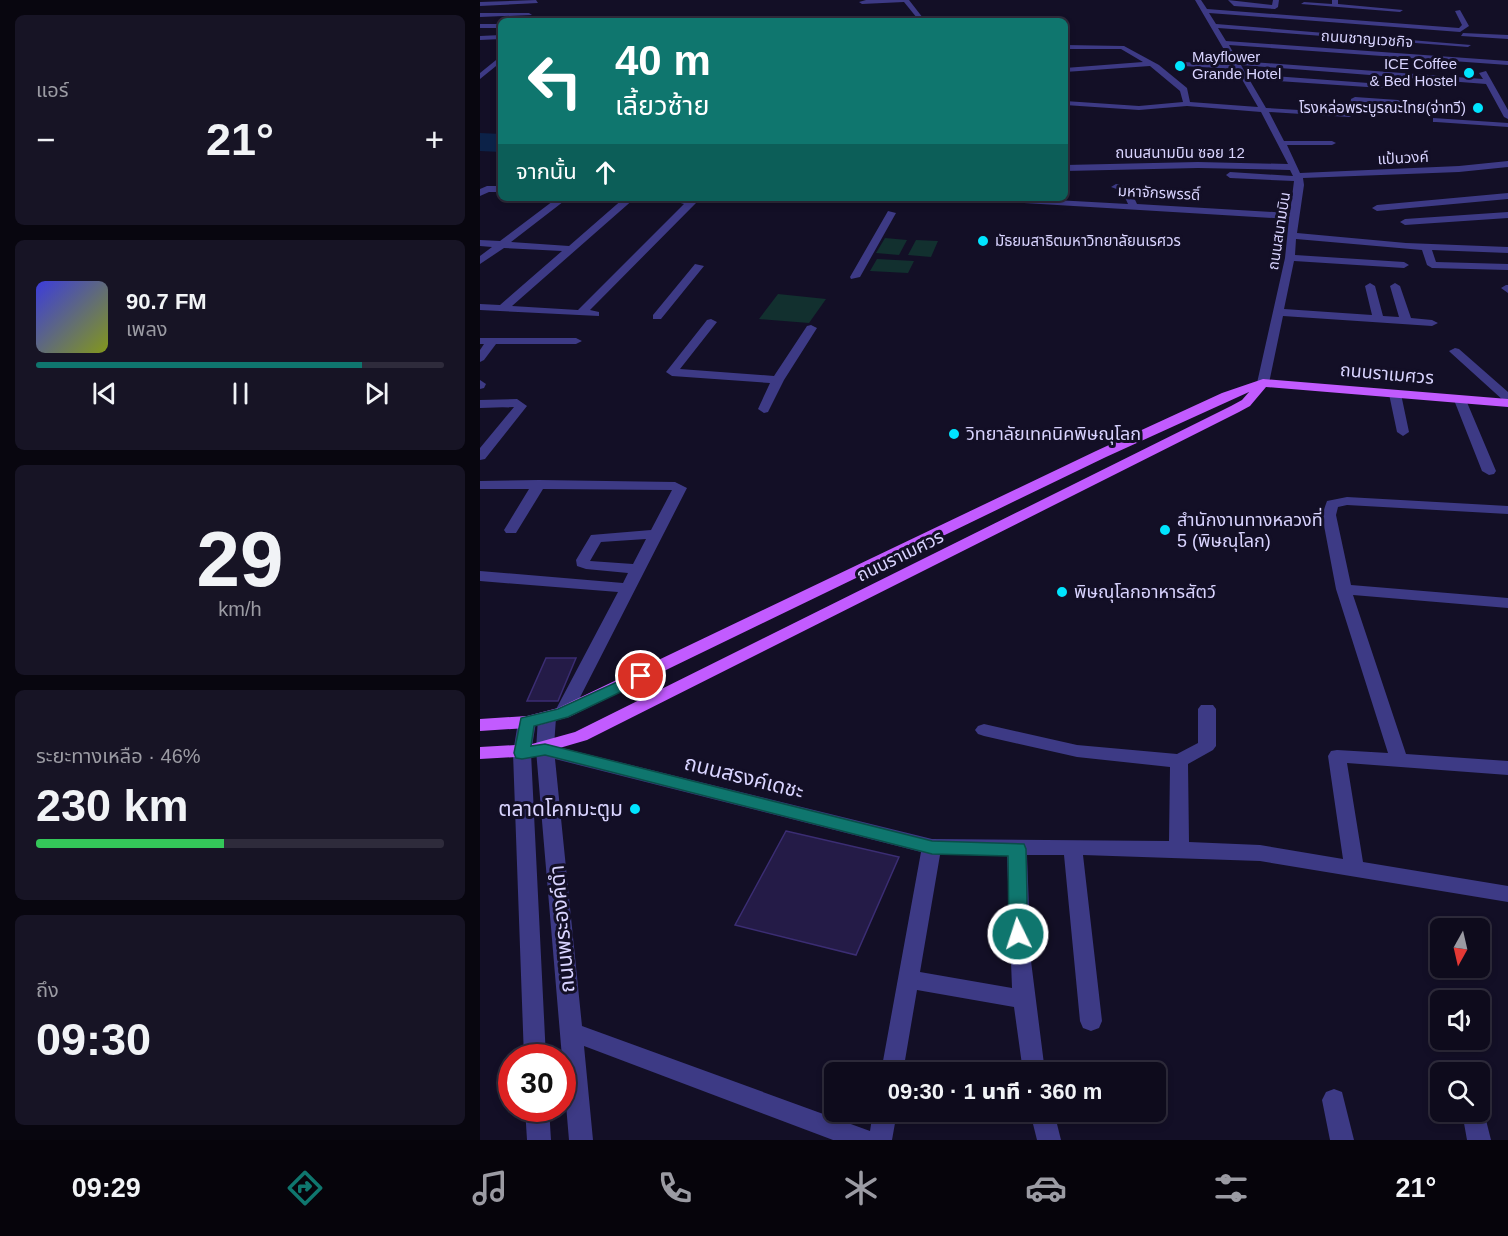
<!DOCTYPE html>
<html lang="th">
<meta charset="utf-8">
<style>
body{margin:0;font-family:Helvetica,"Noto Sans Thai",sans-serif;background:#171425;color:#f1f3f6;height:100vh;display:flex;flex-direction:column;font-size:22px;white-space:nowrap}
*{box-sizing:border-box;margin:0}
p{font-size:20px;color:#9b9ba3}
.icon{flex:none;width:33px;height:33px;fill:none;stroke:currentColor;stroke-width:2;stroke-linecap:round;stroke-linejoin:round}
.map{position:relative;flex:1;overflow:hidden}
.side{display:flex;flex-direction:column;gap:15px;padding:15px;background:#08060f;width:480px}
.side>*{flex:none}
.hud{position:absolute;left:18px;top:18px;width:570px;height:183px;border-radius:9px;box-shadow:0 3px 9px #0003,0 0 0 2px #2e2b3b;background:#0f766e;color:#fff;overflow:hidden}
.needle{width:39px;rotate:188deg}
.buttons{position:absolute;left:950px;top:918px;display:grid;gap:12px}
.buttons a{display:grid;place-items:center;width:60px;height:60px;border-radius:9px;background:#0e0b1c;box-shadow:0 3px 9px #0003,0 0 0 2px #2e2b3b;font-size:30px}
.speed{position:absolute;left:18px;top:1044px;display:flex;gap:12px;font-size:30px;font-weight:700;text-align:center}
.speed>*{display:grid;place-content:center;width:78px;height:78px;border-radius:50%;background:#0e0b1c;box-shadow:0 3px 9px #0003,0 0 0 2px #2e2b3b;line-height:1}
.speed .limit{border:9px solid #d22;background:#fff;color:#111}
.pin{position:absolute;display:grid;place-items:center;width:51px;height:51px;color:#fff;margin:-26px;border:3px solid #fff;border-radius:50%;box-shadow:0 2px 6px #0007}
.me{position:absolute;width:66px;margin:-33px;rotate:356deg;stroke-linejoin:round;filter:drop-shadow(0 0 4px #0008)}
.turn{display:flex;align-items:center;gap:21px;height:126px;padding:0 18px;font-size:27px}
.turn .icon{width:78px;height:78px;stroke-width:2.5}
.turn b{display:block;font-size:42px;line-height:51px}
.then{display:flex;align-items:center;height:57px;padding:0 18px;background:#0003;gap:12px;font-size:22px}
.big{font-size:45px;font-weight:800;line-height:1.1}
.side .widget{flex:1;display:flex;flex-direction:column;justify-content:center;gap:9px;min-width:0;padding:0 21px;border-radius:9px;background:#171425}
.side .dial{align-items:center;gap:0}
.dial b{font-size:78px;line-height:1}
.song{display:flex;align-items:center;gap:18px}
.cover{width:72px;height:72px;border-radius:9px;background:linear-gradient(135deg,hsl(240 70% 55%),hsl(70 70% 35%))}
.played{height:6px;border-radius:3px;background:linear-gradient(90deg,#0f766e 80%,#2e2b3b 80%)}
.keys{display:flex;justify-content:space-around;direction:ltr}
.heat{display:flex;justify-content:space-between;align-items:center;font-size:33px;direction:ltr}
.charge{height:9px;border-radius:4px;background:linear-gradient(90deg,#34c759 46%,#2e2b3b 0)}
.trip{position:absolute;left:344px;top:1062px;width:342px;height:60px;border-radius:9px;background:#0e0b1c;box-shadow:0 3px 9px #0003,0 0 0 2px #2e2b3b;font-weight:800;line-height:60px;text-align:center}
.tabs{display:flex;height:96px;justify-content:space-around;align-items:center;background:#06040b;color:#9b9ba3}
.tabs .icon{width:42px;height:42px}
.tabs .current{color:#0f766e}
.tabs b{font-size:27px;color:#f1f3f6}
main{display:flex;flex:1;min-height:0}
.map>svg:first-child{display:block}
.green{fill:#12302f}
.water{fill:#0c2248}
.building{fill:#241b47;stroke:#3b2d73;stroke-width:1.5}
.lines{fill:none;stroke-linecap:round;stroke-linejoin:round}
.minor{fill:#3d3a85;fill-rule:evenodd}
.major{fill:#c25bff;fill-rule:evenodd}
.route{fill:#0f766e;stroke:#0a4d48;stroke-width:1.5}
.poi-dot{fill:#00e5ff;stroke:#130f26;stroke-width:2}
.labels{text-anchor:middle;stroke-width:6;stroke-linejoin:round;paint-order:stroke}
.far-street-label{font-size:15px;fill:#d9d4ff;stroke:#130f26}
.far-poi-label{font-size:15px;fill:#d9d4ff;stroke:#130f26;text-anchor:start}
.street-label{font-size:18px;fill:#d9d4ff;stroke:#130f26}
.poi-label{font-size:18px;fill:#d9d4ff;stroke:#130f26;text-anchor:start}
.near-street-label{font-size:21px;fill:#d9d4ff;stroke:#130f26}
.near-poi-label{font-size:21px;fill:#d9d4ff;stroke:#130f26;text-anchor:end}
</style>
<main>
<section class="side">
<div class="widget"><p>แอร์</p>
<div class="heat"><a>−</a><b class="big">21°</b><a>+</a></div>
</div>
<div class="widget">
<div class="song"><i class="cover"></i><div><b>90.7 FM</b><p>เพลง</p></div></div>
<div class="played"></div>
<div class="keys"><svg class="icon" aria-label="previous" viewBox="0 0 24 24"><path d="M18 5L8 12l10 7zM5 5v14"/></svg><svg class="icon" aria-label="pause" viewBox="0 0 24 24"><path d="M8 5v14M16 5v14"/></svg><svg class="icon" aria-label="next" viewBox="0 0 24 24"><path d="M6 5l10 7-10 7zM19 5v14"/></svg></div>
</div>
<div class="widget dial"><b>29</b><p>km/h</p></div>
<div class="widget"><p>ระยะทางเหลือ · 46%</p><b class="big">230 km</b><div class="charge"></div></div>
<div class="widget"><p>ถึง</p><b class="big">09:30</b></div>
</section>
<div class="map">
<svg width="1028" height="1140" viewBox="0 0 1028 1140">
<rect width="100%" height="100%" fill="#130f26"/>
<path class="green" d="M405,238L427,240L419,255L396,253Z
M436,240L458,241L451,257L428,255Z
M397,259L434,261L428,273L390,271Z
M298,294L346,299L329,323L279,319Z"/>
<path class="water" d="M0,133L21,134V152L0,151Z"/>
<path class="building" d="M66,658H96L78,701H47Z
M306,831L419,857L376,955L255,925Z"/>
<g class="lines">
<path class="minor" d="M56,0L58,3L0,6V2Z
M386,0H429L443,18L441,21H434L437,18L424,2L382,4L379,2Z
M715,0H721L727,9L979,28L982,25L975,11L980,10L989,26L980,32L729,13L736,24L991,45L988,47L738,28L746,41L1028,61V65L749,45L758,61L1003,79L999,73L1006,71L1028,110V119L1024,117L1006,84L761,65L766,74L902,84L906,86L902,88L769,79L786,108L868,113L870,112L871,99L875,97L918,100L922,102L918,104L879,102L878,113L869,117L789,112L804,141H852L856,143L852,145H807L820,173L979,166L1028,161V167L979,172L823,178L824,185L817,233L926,243L1028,247V253L952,250L956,262L1028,264V270L952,268L947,265L942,250L816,239L815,255L924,262L929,265L924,268L814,261L804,309L892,315L885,286L890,283L895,286L903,316L919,317L910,286L915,283L920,286L931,318L952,320L958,323L952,326L803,316L789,383L783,387L777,383L805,258L809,219L544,203L539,198L648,204L642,191L631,187L636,184L649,187L657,204L810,213L814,181L750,178L746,175L750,172L813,176L810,170L718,168L585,171V165L718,162L808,164L781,112L707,106L659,110L585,105V101L659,106L703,102L700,91L670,66L585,72V68L663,62L641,49H585V45L644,46L679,65L707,88L710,102L778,107L756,69L703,66L699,64L703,62L753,65Z
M748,0L792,5L793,0H799L798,7L795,9L754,6Z
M852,0H858V4L923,10L920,12L821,4L824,2L852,4Z
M0,13H49L52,15L0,17Z
M0,24H21V28H0Z
M983,33L1028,35V39L981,36Z
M21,35V39L0,40V36Z
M21,56V62L0,79V73Z
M953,118L1028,123V127L956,122H953Z
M7,186H21V192H9L0,196V189Z
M1028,193V199L897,211L892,208L897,205Z
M77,198H88L31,242L89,246L144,198H155L32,306L98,310L204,204L184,198H201L216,203L110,310L119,312V316L0,310V304L20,305L82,251L24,248L0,264V256L12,247L0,246V240L20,241Z
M408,211L416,213L380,277L371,279L370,277Z
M1028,212V218L925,225L920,222L925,219Z
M215,264L224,266L181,319H173V315Z
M1026,285H1028V293L1021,288Z
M231,319L237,322L200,369L294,376L327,326L331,325L337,328L304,380L288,412L284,413L278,409L290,383L192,376L186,372L227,320Z
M0,338H96L102,341L96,344H16L4,360L0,362V350L4,344H0Z
M975,348L979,349L1028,392V402L1024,401L971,353L969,351Z
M0,380L6,384L4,388L0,389Z
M915,390L921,394L929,432L923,436L917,432L909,394Z
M980,396L986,400L1016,471L1014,474L1009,475L1002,471L974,400Z
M37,399L47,406L5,459L0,460V448L34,407L0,408V400Z
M59,480L195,482L207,488L92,713L89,717H77L74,713L138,592L0,581V571L143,583L148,573L106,569L97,566L96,560L111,535L171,530L192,490L63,489L36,533H26L24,530L49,489H0V481ZM166,539L153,564L110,561L121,542Z
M867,497L1028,506V514L867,505L858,507L856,515L871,585L1028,598V608L873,595L926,754L1028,761V775L867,763L883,862L1028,886V902L780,861L603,855L622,1021L619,1028L611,1031L603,1028L600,1021L584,855H547L551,961L565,1072H543L534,1007L437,990L423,1072H401L441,852L75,759L102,1026L390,1131L393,1112H417L412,1140H353L104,1046L113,1140H89L56,750L58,718L61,714H73L76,718L74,746L452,839L689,841L690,767L597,757L504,736L498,734L495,730L498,726L504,724L597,745L697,754L718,743V709L721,705H733L736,709V746L733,750L708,764L709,842L780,845L863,859L848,756L851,751L857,750L908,753L856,589L842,515L847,501ZM460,855H527L532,988L440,972Z
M47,716L53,718L56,722L51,753L66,1058H44L33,753L38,722L41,718Z
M854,1089L862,1092L874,1140H850L842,1100L846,1092Z
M999,1103L1002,1104L1011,1140H987L982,1112H999Z
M45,1108H69L71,1140H47Z
M550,1112H574L581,1140H557Z"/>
<path class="major" d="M783,379L1028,399V407L786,387L770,406L759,412L107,740L52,756L0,759V747L52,744L95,732L751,406L762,400L769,392L626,457L89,717L47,728L0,731V719L47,716L78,708L616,451L742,393Z"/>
</g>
<path class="route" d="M161,671L166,673L168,676L166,680L88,717L54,726L51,746L65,744L452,841L544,844L546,849C546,864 549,932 545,940L538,942L532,940L529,934L528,856L452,854L65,755L42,759L36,758L34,753L41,718L78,709Z"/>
<g class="poi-dot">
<circle cx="700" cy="66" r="6"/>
<circle cx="989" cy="73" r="6"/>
<circle cx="998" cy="108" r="6"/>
<circle cx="503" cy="241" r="6"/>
<circle cx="474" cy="434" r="6"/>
<circle cx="685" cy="530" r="6"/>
<circle cx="582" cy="592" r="6"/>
<circle cx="155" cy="809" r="6"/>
</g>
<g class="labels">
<g class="far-street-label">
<text transform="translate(887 39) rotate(4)" y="5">ถนนชาญเวชกิจ</text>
<text x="700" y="158">ถนนสนามบิน ซอย 12</text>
<text transform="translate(923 158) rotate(-3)" y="5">แป้นวงค์</text>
<text transform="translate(679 193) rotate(3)" y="5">มหาจักรพรรดิ์</text>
<text transform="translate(799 231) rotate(-81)" y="5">ถนนสนามบิน</text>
</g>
<g class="far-poi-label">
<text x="712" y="62">Mayflower<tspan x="712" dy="17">Grande Hotel</tspan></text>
<text x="977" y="69" text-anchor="end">ICE Coffee<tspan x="977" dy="17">&amp; Bed Hostel</tspan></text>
<text x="986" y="113" text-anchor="end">โรงหล่อพระบูรณะไทย(จ่าทวี)</text>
<text x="515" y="246">มัธยมสาธิตมหาวิทยาลัยนเรศวร</text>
</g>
<g class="street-label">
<text transform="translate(907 374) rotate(5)" y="6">ถนนราเมศวร</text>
<text transform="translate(420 556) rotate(-26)" y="6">ถนนราเมศวร</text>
</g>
<g class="poi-label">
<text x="486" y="440">วิทยาลัยเทคนิคพิษณุโลก</text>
<text x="697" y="526">สำนักงานทางหลวงที่<tspan x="697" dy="21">5 (พิษณุโลก)</tspan></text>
<text x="594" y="598">พิษณุโลกอาหารสัตว์</text>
</g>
<g class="near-street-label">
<text transform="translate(264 777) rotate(14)" y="7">ถนนสรงค์เดชะ</text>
<text transform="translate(82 929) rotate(-95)" y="7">ถนนพระองค์ดำ</text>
</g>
<g class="near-poi-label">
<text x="143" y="816">ตลาดโคกมะตูม</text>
</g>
</g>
</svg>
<div class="buttons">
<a><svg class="needle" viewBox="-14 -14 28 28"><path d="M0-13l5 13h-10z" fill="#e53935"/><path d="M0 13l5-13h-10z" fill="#9b9ba3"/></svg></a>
<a><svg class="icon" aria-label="sound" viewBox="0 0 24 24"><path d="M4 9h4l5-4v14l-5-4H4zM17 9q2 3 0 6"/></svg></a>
<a><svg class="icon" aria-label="search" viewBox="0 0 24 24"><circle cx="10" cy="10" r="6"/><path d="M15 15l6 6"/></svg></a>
</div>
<div class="speed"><div class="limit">30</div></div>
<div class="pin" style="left:161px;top:676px;background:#d93025"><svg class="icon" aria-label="arrive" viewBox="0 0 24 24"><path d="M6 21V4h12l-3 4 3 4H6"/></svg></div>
<svg class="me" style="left:538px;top:934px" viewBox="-20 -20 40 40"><circle r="17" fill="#0f766e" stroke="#fff" stroke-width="3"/><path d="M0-11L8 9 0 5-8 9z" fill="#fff"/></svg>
<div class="trip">09:30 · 1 นาที · 360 m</div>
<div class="hud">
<div class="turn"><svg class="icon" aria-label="left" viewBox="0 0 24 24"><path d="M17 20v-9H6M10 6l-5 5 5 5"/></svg><div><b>40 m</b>เลี้ยวซ้าย</div></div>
<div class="then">จากนั้น<svg class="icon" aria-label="ahead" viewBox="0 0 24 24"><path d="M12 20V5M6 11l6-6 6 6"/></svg></div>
</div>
</div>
</main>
<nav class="tabs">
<b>09:29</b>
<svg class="icon current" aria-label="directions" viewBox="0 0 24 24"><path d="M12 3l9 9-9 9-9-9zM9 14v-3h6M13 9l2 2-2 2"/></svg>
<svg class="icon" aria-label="music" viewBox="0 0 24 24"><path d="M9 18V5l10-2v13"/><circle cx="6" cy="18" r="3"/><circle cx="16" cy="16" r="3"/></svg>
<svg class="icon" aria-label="phone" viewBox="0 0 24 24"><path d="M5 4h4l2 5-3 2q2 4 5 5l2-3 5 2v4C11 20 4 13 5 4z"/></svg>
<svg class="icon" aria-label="climate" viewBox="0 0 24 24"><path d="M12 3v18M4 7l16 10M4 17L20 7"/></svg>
<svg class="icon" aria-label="car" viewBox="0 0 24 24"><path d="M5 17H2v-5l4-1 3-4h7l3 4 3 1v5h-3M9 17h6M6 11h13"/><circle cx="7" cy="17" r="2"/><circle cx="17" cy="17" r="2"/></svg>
<svg class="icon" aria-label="filters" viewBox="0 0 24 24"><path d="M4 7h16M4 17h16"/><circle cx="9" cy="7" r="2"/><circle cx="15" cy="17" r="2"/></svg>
<b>21°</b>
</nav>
